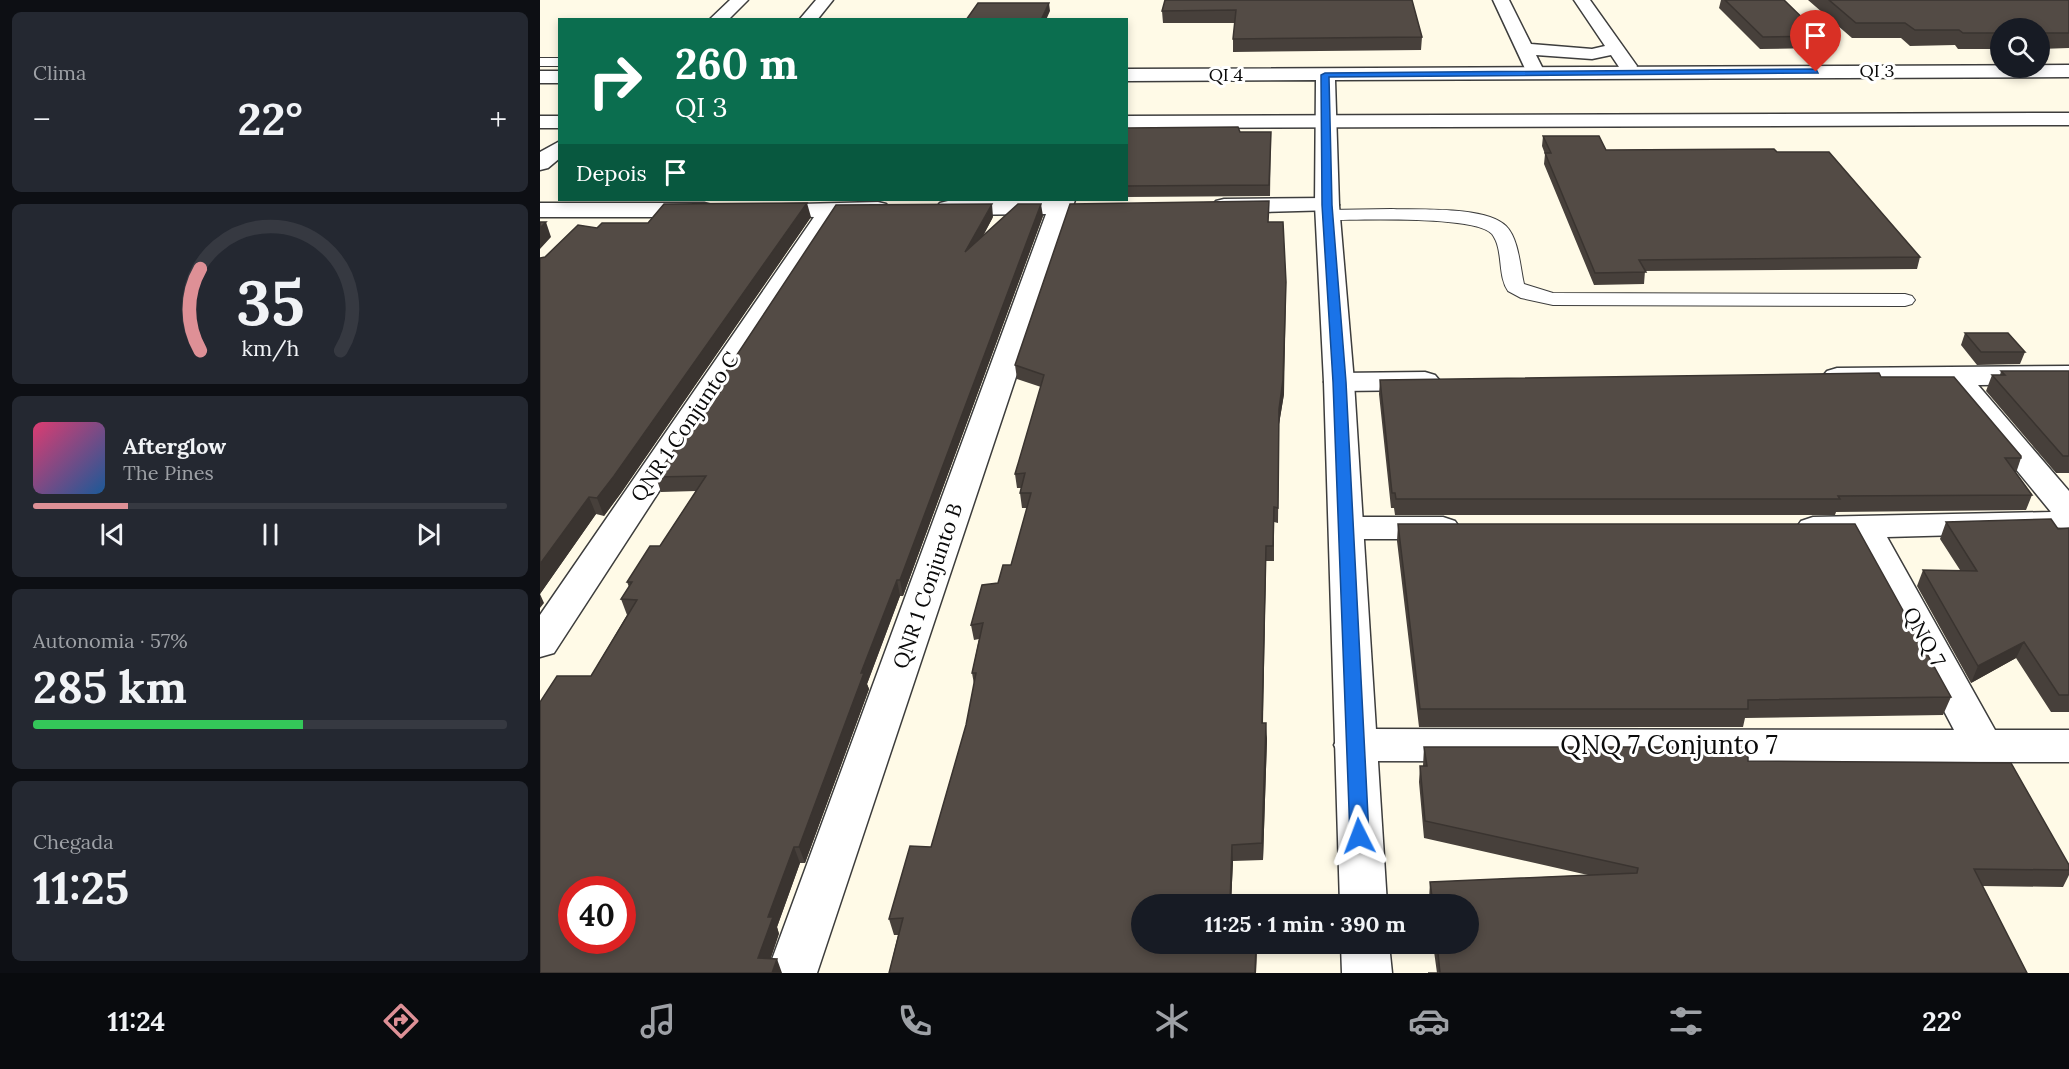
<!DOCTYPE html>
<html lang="pt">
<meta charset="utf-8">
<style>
body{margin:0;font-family:Lora,serif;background:#242831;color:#f1f3f6;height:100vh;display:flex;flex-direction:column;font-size:22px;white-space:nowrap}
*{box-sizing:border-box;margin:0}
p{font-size:20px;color:#9ea1a6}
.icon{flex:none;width:33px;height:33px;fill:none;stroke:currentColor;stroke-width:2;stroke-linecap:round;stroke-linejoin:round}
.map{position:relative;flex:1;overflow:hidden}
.side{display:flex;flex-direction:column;gap:12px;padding:12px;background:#0d0f14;width:540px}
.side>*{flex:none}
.guide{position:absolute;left:18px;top:18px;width:570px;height:183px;border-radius:0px;box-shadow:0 3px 9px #0003;background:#0b6e4f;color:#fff;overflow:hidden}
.tools{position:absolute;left:1450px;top:18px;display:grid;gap:12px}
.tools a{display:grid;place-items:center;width:60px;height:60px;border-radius:50%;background:#171b24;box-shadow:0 3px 9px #0003;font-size:30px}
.speed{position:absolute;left:18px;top:876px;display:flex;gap:12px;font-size:30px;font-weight:700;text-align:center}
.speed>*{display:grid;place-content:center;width:78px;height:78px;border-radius:50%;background:#171b24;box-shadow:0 3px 9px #0003;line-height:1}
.speed .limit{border:9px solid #d22;background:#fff;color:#111}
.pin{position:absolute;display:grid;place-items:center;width:51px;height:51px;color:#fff;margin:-62px -26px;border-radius:50% 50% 50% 0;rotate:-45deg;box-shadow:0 0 6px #0007}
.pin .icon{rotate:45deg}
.me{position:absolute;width:66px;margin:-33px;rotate:357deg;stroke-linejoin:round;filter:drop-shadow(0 0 4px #0008)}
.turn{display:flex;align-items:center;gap:21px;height:126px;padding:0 18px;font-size:27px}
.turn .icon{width:78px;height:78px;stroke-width:2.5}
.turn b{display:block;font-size:42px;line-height:51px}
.then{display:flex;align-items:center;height:57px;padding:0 18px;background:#0003;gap:12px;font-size:22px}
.big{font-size:45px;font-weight:800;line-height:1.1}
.side .card{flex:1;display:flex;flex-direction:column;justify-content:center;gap:9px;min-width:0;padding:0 21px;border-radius:9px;background:#242831}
.side .dial{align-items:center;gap:0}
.dial svg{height:156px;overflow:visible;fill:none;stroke:#363941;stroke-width:7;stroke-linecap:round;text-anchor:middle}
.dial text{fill:#f1f3f6;stroke:none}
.song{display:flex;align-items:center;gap:18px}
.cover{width:72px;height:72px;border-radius:9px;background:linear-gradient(135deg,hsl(340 70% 55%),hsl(210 70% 35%))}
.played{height:6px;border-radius:3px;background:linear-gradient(90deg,#de9096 20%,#363941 20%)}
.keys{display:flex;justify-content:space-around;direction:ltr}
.heat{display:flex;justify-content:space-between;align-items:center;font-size:33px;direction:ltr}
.charge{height:9px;border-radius:4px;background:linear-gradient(90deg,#34c759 57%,#363941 0)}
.trip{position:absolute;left:591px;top:894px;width:348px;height:60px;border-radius:30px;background:#171b24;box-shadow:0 3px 9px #0003;font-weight:800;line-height:60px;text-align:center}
.menu{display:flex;height:96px;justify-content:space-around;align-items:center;background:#090b0e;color:#9ea1a6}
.menu .icon{width:42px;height:42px}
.menu .current{color:#de9096}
.menu b{font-size:27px;color:#f1f3f6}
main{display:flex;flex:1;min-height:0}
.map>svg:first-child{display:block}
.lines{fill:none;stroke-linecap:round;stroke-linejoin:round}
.service-casing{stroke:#3d3d3d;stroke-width:2}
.minor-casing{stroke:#3d3d3d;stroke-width:3}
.tertiary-casing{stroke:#3d3d3d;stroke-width:3}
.service{fill:#fff;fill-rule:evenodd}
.minor{fill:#fff;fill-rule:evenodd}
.tertiary{fill:#fff;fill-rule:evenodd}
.wall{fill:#47403b}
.shaded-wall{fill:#3a3430}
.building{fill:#534b45;stroke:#3a3430;stroke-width:1.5;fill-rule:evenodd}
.route{fill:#1a73e8;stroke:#114b97;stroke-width:1.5}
.labels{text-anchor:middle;stroke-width:6;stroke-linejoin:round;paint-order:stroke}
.far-street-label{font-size:18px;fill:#0a0a0a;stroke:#fff}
.street-label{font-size:21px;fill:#0a0a0a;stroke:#fff}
.near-street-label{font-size:26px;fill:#0a0a0a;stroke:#fff}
</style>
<main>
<section class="side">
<div class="card"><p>Clima</p>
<div class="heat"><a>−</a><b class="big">22°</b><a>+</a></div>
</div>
<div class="card dial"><svg viewBox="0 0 100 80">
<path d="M14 69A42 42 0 1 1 86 69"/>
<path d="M14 69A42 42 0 0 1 14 27" stroke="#de9096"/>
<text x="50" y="56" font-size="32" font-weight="700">35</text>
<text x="50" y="72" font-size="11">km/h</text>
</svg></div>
<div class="card">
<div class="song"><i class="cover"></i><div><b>Afterglow</b><p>The Pines</p></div></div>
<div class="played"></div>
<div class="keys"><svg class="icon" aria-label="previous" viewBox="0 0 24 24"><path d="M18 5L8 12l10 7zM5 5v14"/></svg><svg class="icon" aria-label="pause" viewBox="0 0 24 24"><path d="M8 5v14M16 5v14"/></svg><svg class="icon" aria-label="next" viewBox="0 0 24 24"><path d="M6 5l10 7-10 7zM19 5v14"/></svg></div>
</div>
<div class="card"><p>Autonomia · 57%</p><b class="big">285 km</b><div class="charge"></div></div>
<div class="card"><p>Chegada</p><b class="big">11:25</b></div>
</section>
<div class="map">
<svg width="1529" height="973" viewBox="0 0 1529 973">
<rect width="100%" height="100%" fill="#fffae7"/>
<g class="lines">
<defs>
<path id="service" d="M0,58H20V66H0Z
M851,209C878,210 946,206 966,226C979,239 980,267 984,284L1013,293L1365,294L1372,296L1375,300L1372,304L1365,306L1013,305L981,298L968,291C957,275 964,250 952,234C937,215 815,220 788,220L779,215L788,210Z"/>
<path id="minor" d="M190,0H208L188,20H169Z
M276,0H293L277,20H259Z
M953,0H969L991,44L1052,49L1065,46L1034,0H1050L1097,66L1095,70H1081L1071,55L1052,59L996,55L1003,69L1001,73H987Z
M1529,113V125L586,128V116Z
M0,116H20V128H0Z
M20,141V158L8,168L0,170V152Z
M787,198L795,200L799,205L795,210L684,213L676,211L672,206L676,201L684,199Z
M535,200L277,973H227L506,214L408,215L400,213L396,208L400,203L408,201Z
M338,202L346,204L350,209L346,214L298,216L14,653L0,657V615L274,217L217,215L213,210L217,205Z
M0,203H164L172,205L176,210L172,215L164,217H0Z
M1529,366V384L1438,385L1529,491V532L1347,537L1455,730H1529V762L815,761L800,756L794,745L800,734L815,729L1414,730L1313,538L1273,539L1261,535L1256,528L1261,521L1273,517L1511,512L1407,385L1297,386L1287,383L1282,377L1287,371L1297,368Z
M885,372L895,375L900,381L895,387L885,390L799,391L789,388L784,382L789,376L799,373Z
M807,517H903L915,521L920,528L915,535L903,539H807L795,535L790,528L795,521Z"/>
<path id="tertiary" d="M1529,65V77L795,80L799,205L814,382L847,904H800L784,382L775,205L776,80L586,81V69Z
M0,71H20V83H0Z
M801,944H849L852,973H802Z"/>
</defs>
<use href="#service" class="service-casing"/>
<use href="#minor" class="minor-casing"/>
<use href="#tertiary" class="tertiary-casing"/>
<use href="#service" class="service"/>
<use href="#minor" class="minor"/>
<use href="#tertiary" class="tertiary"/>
</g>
<path class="wall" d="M625,0L882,37L881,50L693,52V39L695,23H623L622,11Z
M1181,0H1244L1281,36L1278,48L1220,49L1179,8Z
M1268,0H1529V48L1500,49V28H1461V49H1418L1415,45L1370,46L1361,38H1312Z
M586,128L700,132H731L730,196L586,197Z
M1003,136L1066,150L1237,152L1380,257L1377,269L1105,271L1104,284L1054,285L1004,164L1005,154L1002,146Z
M503,216L363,596H360L327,684L329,689L265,863H260L237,927L239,934L0,973L51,676L87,615L81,599L89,587L87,582L120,546L156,491L121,492L116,477L453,217L443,236Z
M271,217L81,493L64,516L56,514L0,594V258L5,257L57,228L108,223Z
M729,222L744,394L739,424L738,523L734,522V561H726L723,723L727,739L723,860L693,861L691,904H602V944H717L716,973H349L358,935H354L349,919L391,847L426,725L434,684L432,673L439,639L434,640L431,625L471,565L487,508H482L480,493L481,488H477L475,474L501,387L477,379L475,365Z
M1425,333L1485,352L1480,364L1437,365L1421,345Z
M1461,371H1529V473H1516L1446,391L1452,375H1460Z
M1341,377L1481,458L1476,473L1492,495L1486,510L1296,512L1295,515H855L854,508H851L839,394L840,380Z
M1406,522L1529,528V712H1511L1476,658L1431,683L1377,586L1383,570H1420L1400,539Z
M858,524L1411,697L1403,715L1205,718L1203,727H879L857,541Z
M884,747L1208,761L1529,870V875L1523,887L1442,886L897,973L893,944H928V904H889V899L890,882L1048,875L884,838L879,782L880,766H883Z"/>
<path class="shaded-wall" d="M509,3L510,11L506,20H501Z
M267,203L271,217L81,493L64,516L57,498Z
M452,204L453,217L427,265L425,252Z
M501,204L503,216L363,596L360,580Z
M6,222L11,237L0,249V228Z
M746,295L744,394L739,424L738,523L739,409Z
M49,497L56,514L0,594V564Z
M726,546V561L722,739V723Z
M357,580L360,596L327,684L329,689L265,863L259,847L321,673Z
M0,594L4,603L0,608Z
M1484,642L1476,658L1431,683L1438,666Z
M726,723L727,739L723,860L722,843Z
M692,845L693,861L691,904H690Z
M254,847L260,863L237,927L239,934L226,973L218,958L228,917Z
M716,944H717L716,973H715Z
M237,959L242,973H232Z"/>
<path class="building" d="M625,0H872L882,37L693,39L696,10L622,11Z
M1185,0H1244L1281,36L1223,37Z
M1289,0H1529V33H1500V28H1461V33H1423L1419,30H1375L1365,23H1316Z
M438,3H509L501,20H426Z
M698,127L700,132H731L729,185L586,186V128Z
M1003,136H1059L1066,150L1234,149L1237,152H1289L1380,257L1099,260L1106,272L1055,273L1005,153H1011Z
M729,201L728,222H743L746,282L743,380L739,409L738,508L734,507L733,546H726L722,723H726L722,843L692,845L690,904H602V944H716L715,973H349L363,918L349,919L370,846L391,847L426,725L436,673H432L443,623L431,625L442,585L458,583L463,565H471L491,493H480L485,473L475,474L504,375L475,365L530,204Z
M267,203L74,476L57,498L49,497L0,564V258L5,257L38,225L57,228L62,223H108L124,204Z
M452,204L425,252L478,204H501L360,580H357L321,673H324L259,847H254L228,917H233L218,958L237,959L232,973H0V702L17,676H51L97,600L81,599L92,582H87L110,546H120L166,476L116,477L296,205ZM32,890H82V940H32Z
M0,222H6L0,228Z
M1425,333H1468L1485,352H1441Z
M1461,371H1529V456H1523L1452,375H1465Z
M1339,373L1341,377H1414L1481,456V458H1465L1492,495L1298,496L1300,499H856L855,493H852L840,380Z
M1511,519L1518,529L1529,528V695H1519L1484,642L1438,666L1383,570L1437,571L1406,522Z
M858,524H1315L1411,697L1208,700V709H880Z
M884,747H1208V761L1471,763L1529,865V870L1434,869L1487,973H888H900L897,944H928V904H893L890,882L1097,873L1098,868L885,821L880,766H887Z"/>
<path class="route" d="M1276,69L1278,73L789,77L792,205L806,382L829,836L826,841L819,844L813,841L810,836L793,382L782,205L781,75L785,73Z"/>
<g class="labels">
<g class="far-street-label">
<text x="1337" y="77">QI 3</text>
<text x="686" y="81">QI 4</text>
</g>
<g class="street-label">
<text transform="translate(145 427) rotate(-56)" y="7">QNR 1 Conjunto C</text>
<text transform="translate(388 586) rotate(-71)" y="7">QNR 1 Conjunto B</text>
<text transform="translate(1384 637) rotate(61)" y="7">QNQ 7</text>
</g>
<g class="near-street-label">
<text x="1129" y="754">QNQ 7 Conjunto 7</text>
</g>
</g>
</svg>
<div class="tools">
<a><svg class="icon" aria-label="search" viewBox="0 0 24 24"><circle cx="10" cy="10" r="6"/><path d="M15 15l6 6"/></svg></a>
</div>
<div class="speed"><div class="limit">40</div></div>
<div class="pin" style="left:1276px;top:72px;background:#d93025"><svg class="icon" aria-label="arrive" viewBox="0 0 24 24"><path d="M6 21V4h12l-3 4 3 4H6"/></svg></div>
<svg class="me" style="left:819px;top:836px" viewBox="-20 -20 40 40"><path d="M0-17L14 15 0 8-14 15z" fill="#1a73e8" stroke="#fff" stroke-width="4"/></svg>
<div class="trip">11:25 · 1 min · 390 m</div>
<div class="guide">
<div class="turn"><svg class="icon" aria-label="right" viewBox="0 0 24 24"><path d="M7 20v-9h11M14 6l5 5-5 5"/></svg><div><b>260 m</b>QI 3</div></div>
<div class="then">Depois<svg class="icon" aria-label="arrive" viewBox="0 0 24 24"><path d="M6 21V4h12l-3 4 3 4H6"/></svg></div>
</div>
</div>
</main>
<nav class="menu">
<b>11:24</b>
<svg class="icon current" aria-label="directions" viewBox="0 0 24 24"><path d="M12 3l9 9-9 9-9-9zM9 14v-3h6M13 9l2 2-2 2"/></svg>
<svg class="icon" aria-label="music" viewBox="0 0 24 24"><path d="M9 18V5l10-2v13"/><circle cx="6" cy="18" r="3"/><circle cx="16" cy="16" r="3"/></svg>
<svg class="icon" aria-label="phone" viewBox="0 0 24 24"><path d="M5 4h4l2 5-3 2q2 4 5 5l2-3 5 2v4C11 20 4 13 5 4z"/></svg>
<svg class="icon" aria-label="climate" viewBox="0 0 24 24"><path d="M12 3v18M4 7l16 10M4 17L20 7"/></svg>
<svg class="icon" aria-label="car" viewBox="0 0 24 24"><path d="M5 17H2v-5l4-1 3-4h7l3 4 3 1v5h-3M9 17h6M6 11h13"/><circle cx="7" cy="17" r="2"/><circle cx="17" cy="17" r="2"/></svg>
<svg class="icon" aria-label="filters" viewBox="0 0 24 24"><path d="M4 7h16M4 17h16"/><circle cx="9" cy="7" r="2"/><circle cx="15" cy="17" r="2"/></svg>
<b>22°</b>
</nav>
